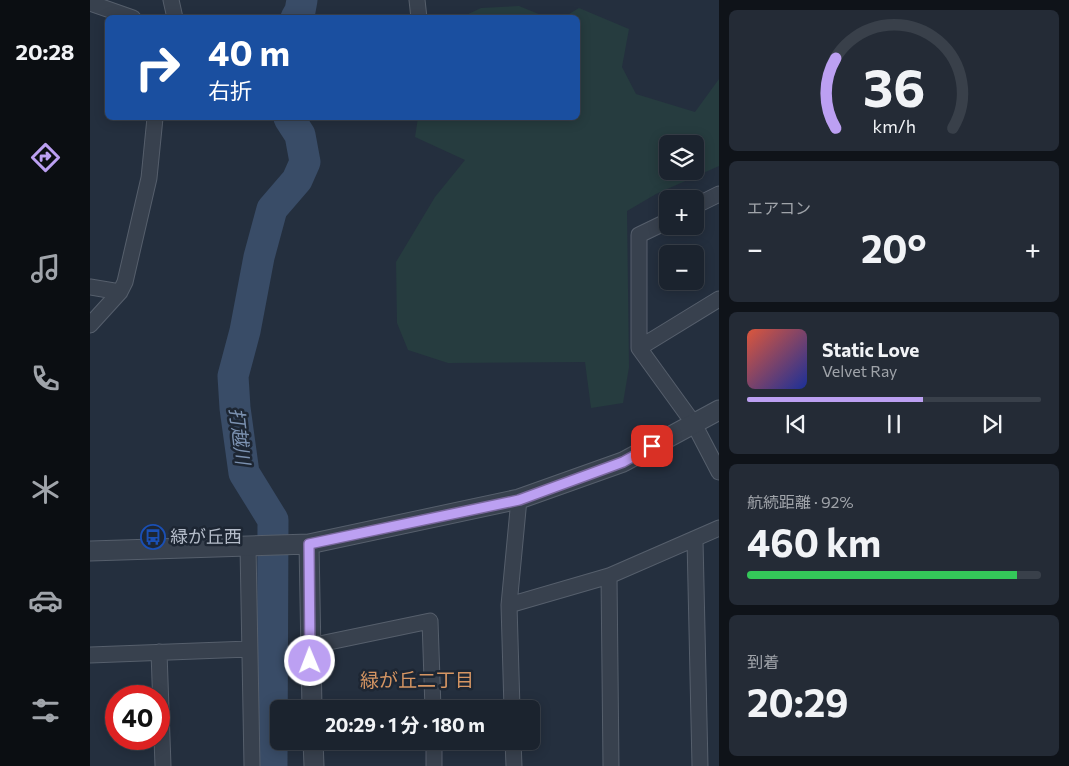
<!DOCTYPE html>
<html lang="ja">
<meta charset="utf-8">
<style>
body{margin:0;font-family:Commissioner,"Noto Sans JP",sans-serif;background:#242b36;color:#f1f3f6;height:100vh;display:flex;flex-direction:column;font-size:19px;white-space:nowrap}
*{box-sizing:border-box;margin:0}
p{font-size:16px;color:#a0a4aa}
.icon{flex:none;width:28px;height:28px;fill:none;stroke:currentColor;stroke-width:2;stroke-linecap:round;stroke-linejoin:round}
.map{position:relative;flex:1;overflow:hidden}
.drawer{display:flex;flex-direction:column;gap:10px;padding:10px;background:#0f1319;width:350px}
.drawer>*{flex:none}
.guide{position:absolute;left:15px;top:15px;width:475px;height:105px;border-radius:8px;box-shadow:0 2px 12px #0003,0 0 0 1px #39404a;background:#1a4fa0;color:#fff;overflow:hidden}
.controls{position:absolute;left:569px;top:135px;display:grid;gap:10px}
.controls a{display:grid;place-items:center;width:45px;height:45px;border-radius:8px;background:#1b232e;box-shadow:0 2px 12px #0003,0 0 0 1px #39404a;font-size:25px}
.speed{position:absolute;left:15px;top:685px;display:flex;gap:10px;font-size:25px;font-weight:700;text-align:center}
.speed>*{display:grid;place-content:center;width:65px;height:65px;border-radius:50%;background:#1b232e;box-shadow:0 2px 12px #0003,0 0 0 1px #39404a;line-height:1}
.speed .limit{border:8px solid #d22;background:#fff;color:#111}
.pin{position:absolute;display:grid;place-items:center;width:42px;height:42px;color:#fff;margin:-21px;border-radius:10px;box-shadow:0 2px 8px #0006}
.me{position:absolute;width:55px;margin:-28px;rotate:359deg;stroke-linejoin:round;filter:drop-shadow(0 0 4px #0008)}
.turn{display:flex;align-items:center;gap:18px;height:105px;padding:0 20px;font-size:22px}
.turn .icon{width:65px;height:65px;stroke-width:2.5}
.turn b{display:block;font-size:35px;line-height:42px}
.big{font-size:38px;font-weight:700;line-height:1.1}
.drawer .widget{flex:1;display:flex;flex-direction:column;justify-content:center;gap:8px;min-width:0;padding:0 18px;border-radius:8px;background:#242b36}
.drawer .dial{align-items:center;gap:0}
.dial svg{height:130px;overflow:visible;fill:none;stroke:#39404a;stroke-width:7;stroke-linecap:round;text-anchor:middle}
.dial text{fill:#f1f3f6;stroke:none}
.song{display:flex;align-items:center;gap:15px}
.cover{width:60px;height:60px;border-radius:8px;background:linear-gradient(135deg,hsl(10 70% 55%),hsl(230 70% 35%))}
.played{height:5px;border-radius:2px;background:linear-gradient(90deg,#bca0f2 60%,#39404a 60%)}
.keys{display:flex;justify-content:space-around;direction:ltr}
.heat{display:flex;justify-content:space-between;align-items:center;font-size:28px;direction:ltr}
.charge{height:8px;border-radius:4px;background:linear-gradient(90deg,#34c759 92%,#39404a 0)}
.trip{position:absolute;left:180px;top:700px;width:270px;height:50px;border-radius:8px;background:#1b232e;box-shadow:0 2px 12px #0003,0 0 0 1px #39404a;font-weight:700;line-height:50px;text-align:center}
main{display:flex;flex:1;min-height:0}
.menu{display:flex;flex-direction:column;width:90px;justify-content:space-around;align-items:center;background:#0b0e12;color:#a0a4aa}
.menu .icon{width:35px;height:35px}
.menu .selected{color:#bca0f2}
.menu b{font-size:22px;color:#f1f3f6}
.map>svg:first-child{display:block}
.green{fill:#263c3f;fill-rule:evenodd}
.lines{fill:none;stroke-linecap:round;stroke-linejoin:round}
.river{stroke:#394c67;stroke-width:31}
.minor-casing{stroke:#565f6c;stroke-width:17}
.tertiary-casing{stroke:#565f6c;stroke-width:21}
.minor{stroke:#38414e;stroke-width:15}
.tertiary{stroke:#38414e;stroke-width:19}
.route-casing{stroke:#7a689d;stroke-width:12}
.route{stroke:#bca0f2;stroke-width:9}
.labels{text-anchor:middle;stroke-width:5;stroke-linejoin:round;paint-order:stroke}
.poi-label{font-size:18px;fill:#b4bcc9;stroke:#1d2633;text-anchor:start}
.water-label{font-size:19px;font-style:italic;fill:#7c92b1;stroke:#1d2633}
.neighbourhood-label{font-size:19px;fill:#d59563;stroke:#1d2633}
</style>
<main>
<nav class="menu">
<b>20:28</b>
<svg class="icon selected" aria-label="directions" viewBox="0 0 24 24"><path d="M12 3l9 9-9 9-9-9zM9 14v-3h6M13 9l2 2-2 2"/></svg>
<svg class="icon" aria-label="music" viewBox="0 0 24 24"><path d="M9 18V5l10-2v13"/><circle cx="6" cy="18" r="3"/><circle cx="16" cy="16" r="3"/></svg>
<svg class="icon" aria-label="phone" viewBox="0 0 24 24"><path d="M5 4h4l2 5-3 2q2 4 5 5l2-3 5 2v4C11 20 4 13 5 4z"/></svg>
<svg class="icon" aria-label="climate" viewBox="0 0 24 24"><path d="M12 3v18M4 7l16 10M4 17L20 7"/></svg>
<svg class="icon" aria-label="car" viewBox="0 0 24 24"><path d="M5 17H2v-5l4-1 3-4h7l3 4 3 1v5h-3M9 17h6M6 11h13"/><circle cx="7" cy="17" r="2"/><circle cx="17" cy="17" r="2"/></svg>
<svg class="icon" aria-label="filters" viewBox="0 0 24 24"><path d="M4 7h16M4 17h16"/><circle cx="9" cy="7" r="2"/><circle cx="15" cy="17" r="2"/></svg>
</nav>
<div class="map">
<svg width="629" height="766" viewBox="0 0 629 766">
<rect width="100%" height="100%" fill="#242f3e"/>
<path class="green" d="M429,6L456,17H372L391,8Z
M489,8L539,29L532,67L546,94L605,112L629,79V166L566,194L537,211L539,367L533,403L501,408L495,362L358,363L318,350L307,323L306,262L345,197L375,160L325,137L328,118H488V18L474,17ZM578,144H605V171H578Z"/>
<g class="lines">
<path class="river" d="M206,18L210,11L212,0
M182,766L183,520L154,473L145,408L143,376L155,331L169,257L182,209L207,180L215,162L210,135L199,118"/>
<defs>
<path id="minor" d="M81,0L85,18
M327,0L329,18
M0,3L43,18
M605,206L629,194
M578,221L549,235V348L604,424L629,472
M0,287L30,292
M0,325L30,292L35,282L59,178L65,118
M549,348L629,299
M605,540L610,766
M158,546L162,766
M519,576L521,766
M419,605L519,576L629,528
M220,646L340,621L343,709
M69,652L73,766
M0,655L159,649
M422,709L419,605L429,499
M344,741V766
M423,741L424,766"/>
<path id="tertiary" d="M219,544L222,709
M0,551L219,544L429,499L533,462L629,410
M223,741L224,766"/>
</defs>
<use href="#minor" class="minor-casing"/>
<use href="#tertiary" class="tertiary-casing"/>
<use href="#minor" class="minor"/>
<use href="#tertiary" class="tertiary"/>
</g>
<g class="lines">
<defs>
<path id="route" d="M220,661L219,544L429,500L533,462L562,446"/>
</defs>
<use href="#route" class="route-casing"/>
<use href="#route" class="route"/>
</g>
<defs>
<symbol id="bus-ring" viewBox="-11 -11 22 22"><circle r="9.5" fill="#1d2633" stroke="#1a4fb4" stroke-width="1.5"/><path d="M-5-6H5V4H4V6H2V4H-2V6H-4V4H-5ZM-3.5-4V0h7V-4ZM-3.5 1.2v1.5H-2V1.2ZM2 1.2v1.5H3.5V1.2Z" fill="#1a4fb4"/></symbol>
</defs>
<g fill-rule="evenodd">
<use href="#bus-ring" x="49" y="523" width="28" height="28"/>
</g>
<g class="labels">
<g class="poi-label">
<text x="80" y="543">緑が丘西</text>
</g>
<g class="water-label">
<text transform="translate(150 436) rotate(83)" y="7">打越川</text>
</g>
<g class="neighbourhood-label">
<text x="327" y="687">緑が丘二丁目</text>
</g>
</g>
</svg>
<div class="controls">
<a><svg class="icon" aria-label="layers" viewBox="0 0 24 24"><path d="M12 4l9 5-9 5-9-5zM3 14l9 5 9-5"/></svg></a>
<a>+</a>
<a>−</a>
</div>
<div class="speed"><div class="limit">40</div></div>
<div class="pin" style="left:562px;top:446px;background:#d93025"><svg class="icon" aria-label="arrive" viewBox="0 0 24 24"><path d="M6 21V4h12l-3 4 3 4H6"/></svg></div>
<svg class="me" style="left:220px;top:661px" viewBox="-20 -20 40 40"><circle r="17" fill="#bca0f2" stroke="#fff" stroke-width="3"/><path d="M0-11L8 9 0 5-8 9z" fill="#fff"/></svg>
<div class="trip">20:29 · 1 分 · 180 m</div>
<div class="guide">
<div class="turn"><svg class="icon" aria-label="right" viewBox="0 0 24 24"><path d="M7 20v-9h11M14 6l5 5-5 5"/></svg><div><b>40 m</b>右折</div></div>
</div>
</div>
<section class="drawer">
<div class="widget dial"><svg viewBox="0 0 100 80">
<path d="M14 69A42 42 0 1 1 86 69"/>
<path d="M14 69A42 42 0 0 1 14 26" stroke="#bca0f2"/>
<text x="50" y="56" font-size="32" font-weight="700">36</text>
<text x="50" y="72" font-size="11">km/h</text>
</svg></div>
<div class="widget"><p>エアコン</p>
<div class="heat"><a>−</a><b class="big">20°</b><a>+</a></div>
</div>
<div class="widget">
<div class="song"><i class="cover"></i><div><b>Static Love</b><p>Velvet Ray</p></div></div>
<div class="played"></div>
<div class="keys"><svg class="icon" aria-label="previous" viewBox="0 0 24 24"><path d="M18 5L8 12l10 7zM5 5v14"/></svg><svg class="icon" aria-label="pause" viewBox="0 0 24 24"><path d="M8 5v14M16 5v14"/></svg><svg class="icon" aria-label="next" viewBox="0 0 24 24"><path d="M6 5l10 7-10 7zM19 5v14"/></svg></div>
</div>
<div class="widget"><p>航続距離 · 92%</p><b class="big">460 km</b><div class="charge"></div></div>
<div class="widget"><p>到着</p><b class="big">20:29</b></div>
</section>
</main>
